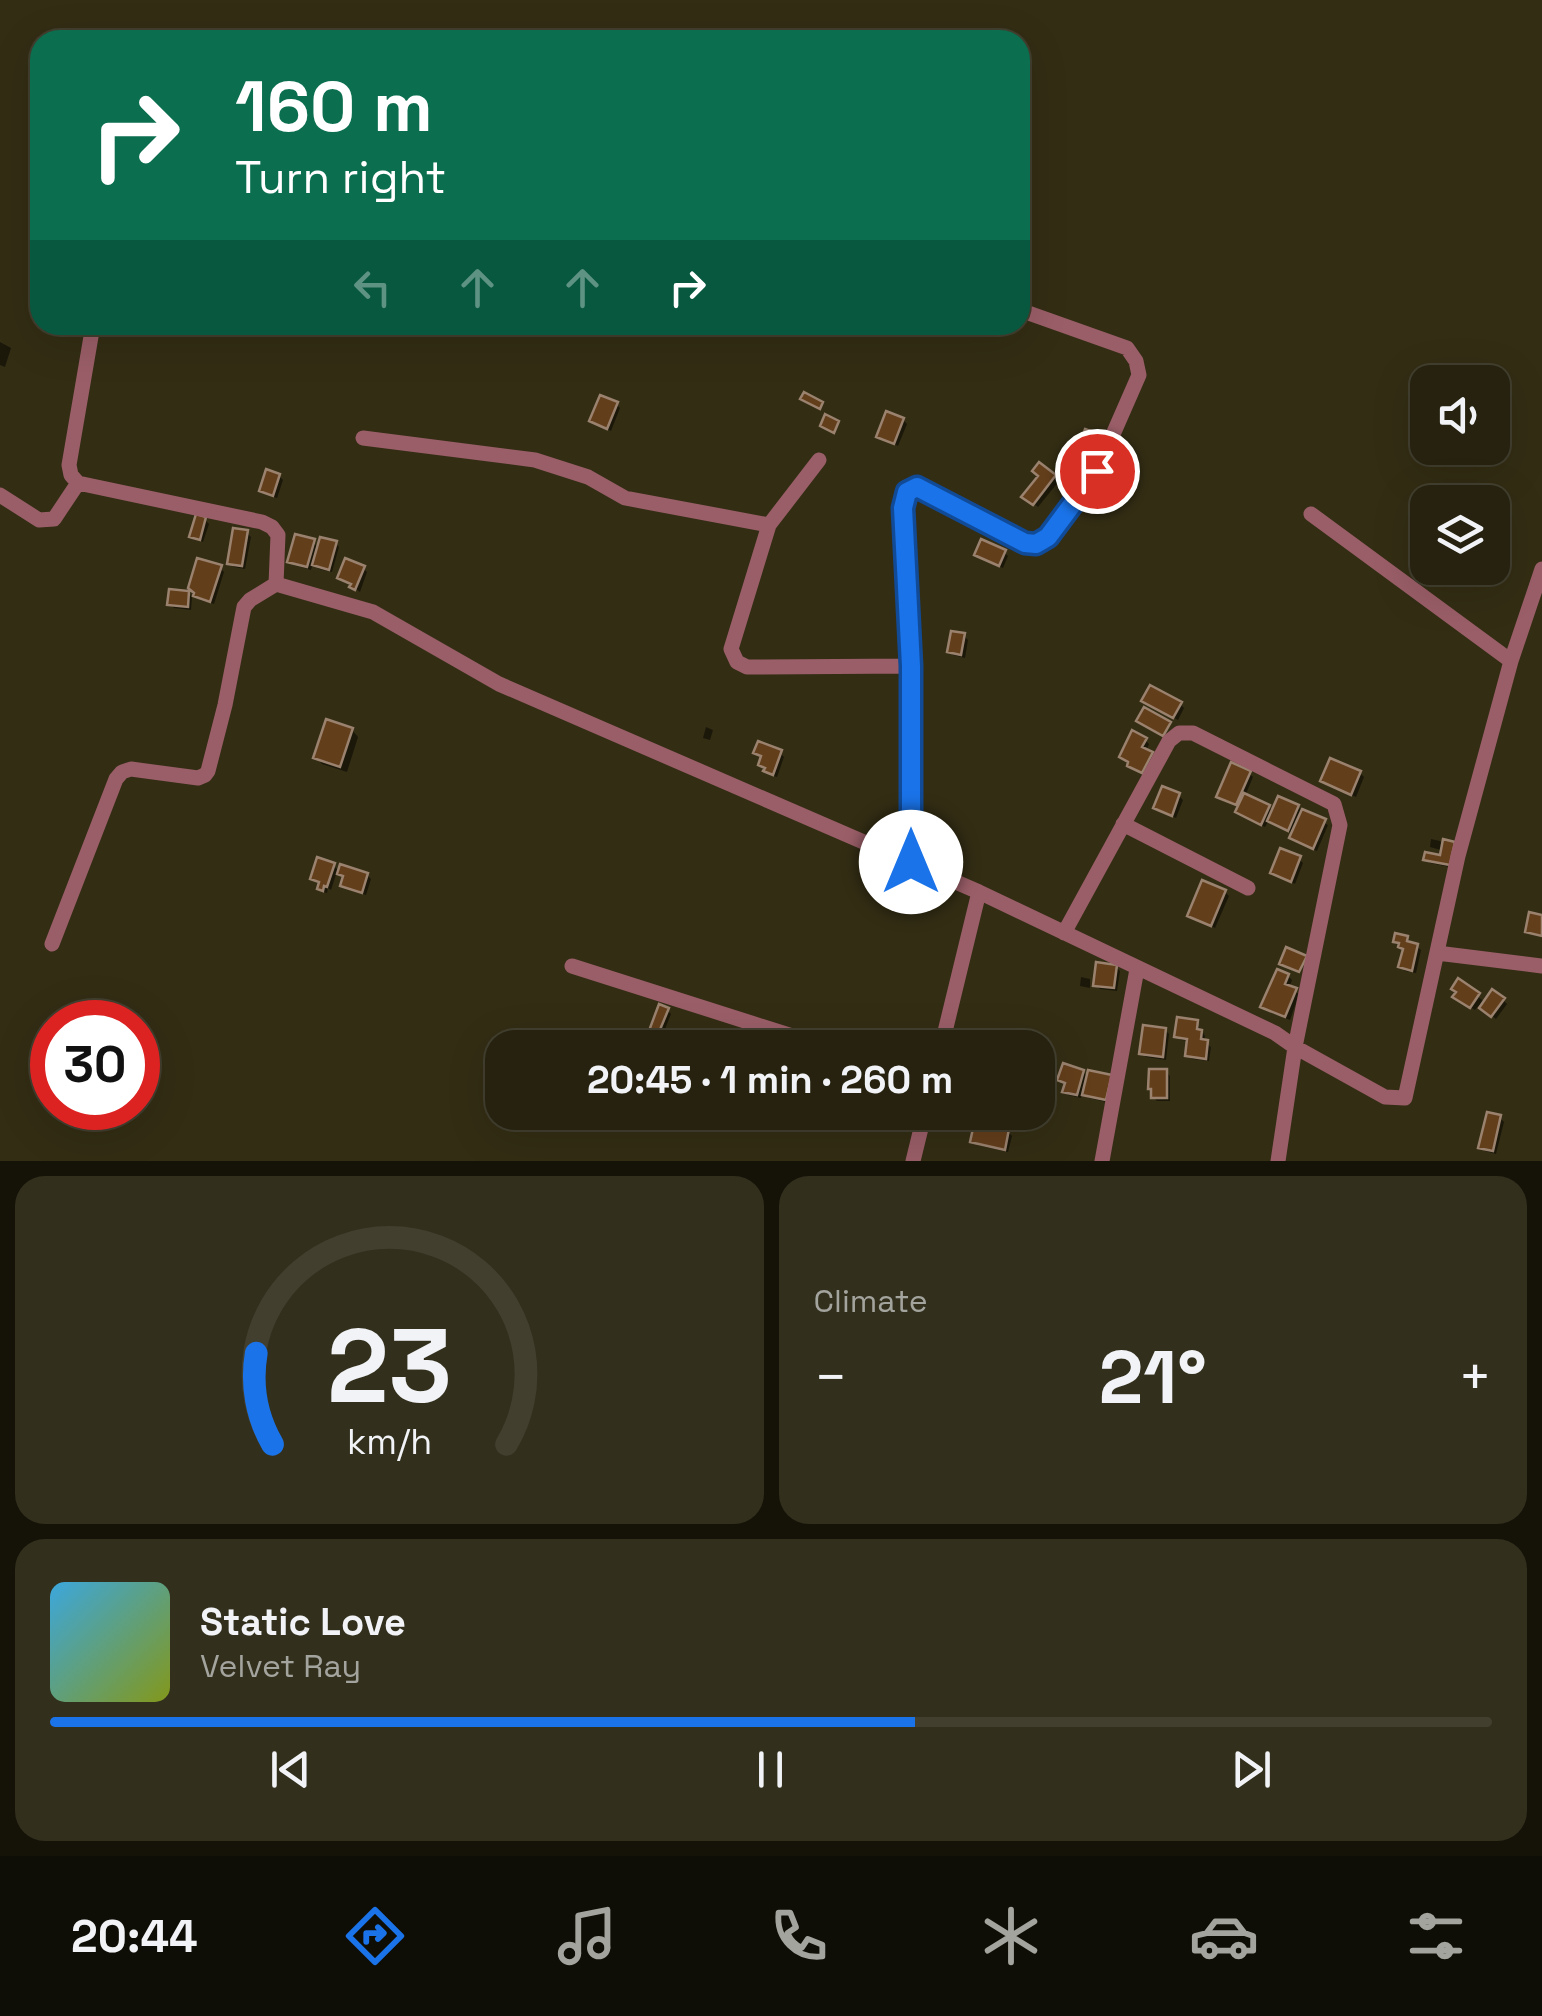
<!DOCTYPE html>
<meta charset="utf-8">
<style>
body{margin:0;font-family:"Space Grotesk",sans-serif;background:#322f1d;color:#f1f3f6;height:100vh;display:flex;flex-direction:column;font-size:38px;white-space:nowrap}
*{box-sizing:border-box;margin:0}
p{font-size:32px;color:#a4a49e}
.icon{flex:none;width:55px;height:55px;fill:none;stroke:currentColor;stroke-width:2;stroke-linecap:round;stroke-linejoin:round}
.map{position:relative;height:1161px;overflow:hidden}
.side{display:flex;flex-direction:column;gap:15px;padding:15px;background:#151308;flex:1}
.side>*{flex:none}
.top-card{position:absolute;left:30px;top:30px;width:1000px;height:305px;border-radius:30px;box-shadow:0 10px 40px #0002,0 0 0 2px #423f2f;background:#0b6e4f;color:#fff;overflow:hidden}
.buttons{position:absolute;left:1410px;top:365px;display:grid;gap:20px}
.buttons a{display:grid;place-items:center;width:100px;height:100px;border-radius:20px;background:#26220f;box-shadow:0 10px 40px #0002,0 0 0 2px #423f2f;font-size:50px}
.speed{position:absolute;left:30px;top:1000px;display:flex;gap:20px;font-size:50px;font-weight:700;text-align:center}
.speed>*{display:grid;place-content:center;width:130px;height:130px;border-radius:50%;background:#26220f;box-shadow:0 10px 40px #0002,0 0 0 2px #423f2f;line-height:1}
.speed .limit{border:15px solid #d22;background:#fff;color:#111}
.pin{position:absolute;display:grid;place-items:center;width:85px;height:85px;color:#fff;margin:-42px;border:5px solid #fff;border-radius:50%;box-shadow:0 2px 10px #0007}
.me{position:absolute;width:110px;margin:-55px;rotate:0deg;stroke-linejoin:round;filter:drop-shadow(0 0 8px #0008)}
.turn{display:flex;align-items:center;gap:35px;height:210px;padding:0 40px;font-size:45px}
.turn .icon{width:130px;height:130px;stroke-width:2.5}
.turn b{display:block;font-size:70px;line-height:85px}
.lanes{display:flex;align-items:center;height:95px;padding:0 40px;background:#0003;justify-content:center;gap:50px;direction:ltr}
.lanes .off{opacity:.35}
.big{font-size:75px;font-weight:800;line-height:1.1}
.side .card{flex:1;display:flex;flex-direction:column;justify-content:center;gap:15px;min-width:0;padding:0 35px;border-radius:30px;background:#322f1d}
.side .dial{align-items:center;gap:0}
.dial svg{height:260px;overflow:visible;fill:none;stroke:#423f2f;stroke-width:7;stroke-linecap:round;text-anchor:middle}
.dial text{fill:#f1f3f6;stroke:none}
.song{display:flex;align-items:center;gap:30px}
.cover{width:120px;height:120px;border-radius:15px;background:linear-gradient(135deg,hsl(200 70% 55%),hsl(70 70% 35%))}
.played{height:10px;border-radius:5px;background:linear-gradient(90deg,#1a73e8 60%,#423f2f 60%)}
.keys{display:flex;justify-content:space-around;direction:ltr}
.heat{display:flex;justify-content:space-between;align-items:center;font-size:55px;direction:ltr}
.side .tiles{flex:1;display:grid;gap:15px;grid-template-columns:1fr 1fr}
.card:last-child{grid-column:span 2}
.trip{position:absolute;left:485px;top:1030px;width:570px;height:100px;border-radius:30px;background:#26220f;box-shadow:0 10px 40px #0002,0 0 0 2px #423f2f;font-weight:800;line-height:100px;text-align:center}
.tab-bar{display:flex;height:160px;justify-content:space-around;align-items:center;background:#0f0e06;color:#a4a49e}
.tab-bar .icon{width:70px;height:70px}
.tab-bar .current{color:#1a73e8}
.tab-bar b{font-size:45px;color:#f1f3f6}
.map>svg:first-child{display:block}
.shadow{fill:#0007}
.building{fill:#633e1b;stroke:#9a826f;stroke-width:2.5}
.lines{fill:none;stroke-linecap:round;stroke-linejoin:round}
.minor{stroke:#9a5e68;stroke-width:15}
.route-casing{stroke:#114b97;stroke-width:25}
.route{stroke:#1a73e8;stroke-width:18}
</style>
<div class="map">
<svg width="1542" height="1161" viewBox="0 0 1542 1161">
<rect width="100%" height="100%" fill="#332d14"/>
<path class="shadow" d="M0,342L11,348L5,367L0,365Z
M616,404L620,408L611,431L592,421Z
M903,420L907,424L898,446L879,436Z
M1040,465L1059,481L1038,507L1025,496L1040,476Z
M279,476L283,480L277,498L266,494L262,490Z
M205,520L209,524L203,542L192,536Z
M247,533L251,537L245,569L234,567L230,563Z
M313,542L319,548L335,543L339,547L332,572L319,569L313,563L311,570L294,565L290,561Z
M1004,552L1008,556L1003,568L981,558Z
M220,568L224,572L214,604L200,600L196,596Z
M363,568L367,572L360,592L340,577Z
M188,593L192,597L191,610L174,608L170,604Z
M964,636L968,640L965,658L953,655L949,651Z
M1148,704H1180L1184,708L1178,720Z
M706,727L713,730L710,740L703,738Z
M352,730L358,737L347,772L322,764L316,757Z
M1145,740L1149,744L1146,751L1155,758L1147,776L1130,765Z
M756,753H780L784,757L777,777L770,775L761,764L763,758Z
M1249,773L1253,777L1245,796L1269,807L1273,812L1297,807L1328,825L1317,851L1296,842L1292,838L1294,834L1274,825L1269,820L1265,827L1242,816L1238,812L1240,808L1219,796Z
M1360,773L1364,777L1356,797L1327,785L1323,781Z
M1179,796L1183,800L1176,818L1156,808Z
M1431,839L1440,841L1445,846L1454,868L1430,863L1426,859L1442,858L1444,851L1430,847Z
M1299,859L1303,863L1295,884L1273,873Z
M333,865L340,872L367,875L371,879L366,895L347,889L343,885L345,879L337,871L331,890L328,888L327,893L324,892L320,888L321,884L313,878Z
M1225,892L1229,896L1215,928L1190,915Z
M1407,938L1421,950L1416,973L1405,971L1401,967L1405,951L1396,941Z
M1116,967L1120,971L1117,991L1100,989L1096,985Z
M1288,976L1292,980L1289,988L1299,994L1290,1020L1267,1011L1263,1007Z
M1081,977L1090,979V988L1080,986Z
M1459,982L1486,1003L1503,1000L1507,1004L1496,1019L1479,1005L1475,1010L1459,1000Z
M667,1010L671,1014L663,1034L653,1028Z
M1196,1022L1205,1036L1204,1042L1211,1047L1209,1061L1192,1059L1188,1055L1190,1041L1181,1040L1177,1036Z
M1165,1030L1169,1034L1166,1060L1146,1057L1142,1053Z
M1083,1072L1089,1078L1110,1103L1089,1098L1082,1092L1081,1098L1068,1095L1065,1091L1067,1084L1060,1080Z
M1166,1072L1170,1076V1101H1157L1153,1097V1091Z
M1500,1118L1504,1122L1496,1154L1485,1151L1481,1147Z
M1008,1132L1012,1136L1008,1152L977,1145L973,1141Z"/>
<path class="building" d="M804,392L823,402L820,409L800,399Z
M600,395L618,402L607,429L589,421Z
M886,411L904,418L894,444L876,437Z
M825,414L839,421L834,433L820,426Z
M1085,429L1105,436L1096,464L1076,458Z
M1039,462L1056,475L1033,505L1021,497L1038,476L1032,471Z
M266,469L280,474L273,496L259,491Z
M196,514L206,517L200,540L189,537Z
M233,528L248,530L242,566L227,564Z
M295,534L315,539L307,567L287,562Z
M320,537L337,541L329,570L312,565Z
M981,539L1006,550L999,566L974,555Z
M197,558L222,565L210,602L193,596L194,593L188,588Z
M345,558L365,566L355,590L349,587L351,584L337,578Z
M169,589L189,591L188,607L167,605Z
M951,631L965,633L961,655L947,652Z
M1150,685L1182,702L1173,718L1141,701Z
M1144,707L1171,722L1163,736L1136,721Z
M326,719L353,728L340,767L313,758Z
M1132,730L1147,738L1142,747L1153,752L1142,773L1127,766L1128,762L1119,757Z
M758,741L782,750L773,775L763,771L765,768L758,765L761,756L753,753Z
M1330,758L1361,771L1351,795L1320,781Z
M1231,762L1251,771L1236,805L1216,797Z
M1162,786L1180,793L1172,816L1153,808Z
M1244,793L1270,805L1261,825L1235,812Z
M1278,796L1299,805L1288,831L1267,821Z
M1302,809L1326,819L1313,849L1289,838Z
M1443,839L1455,842L1450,865L1423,860L1425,852L1440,855Z
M1280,848L1301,856L1291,882L1270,873Z
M317,857L335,863L327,887L324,886L323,891L317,889L319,882L310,879Z
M340,864L368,873L362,893L340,886L343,876L337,874Z
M1202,880L1226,890L1211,926L1187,916Z
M1529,912L1542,915V936L1525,932Z
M1395,933L1408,936L1407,941L1418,944L1412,971L1398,967L1403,949L1398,947L1399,943L1393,942Z
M1286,947L1307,956L1299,972L1279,964Z
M1096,962L1117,965L1114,988L1093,986Z
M1277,969L1289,974L1285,984L1297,988L1285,1017L1260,1007Z
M1458,978L1480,993L1470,1008L1452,997L1456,992L1451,989Z
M1492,989L1505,998L1491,1017L1479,1008Z
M659,1004L669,1008L659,1032L650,1028Z
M1177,1017L1198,1020L1197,1029L1202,1030L1201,1039L1208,1040L1206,1059L1185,1056L1187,1039L1174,1037Z
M1143,1025L1166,1028L1163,1057L1139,1054Z
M650,1032L673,1040L670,1048H645Z
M1063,1063L1084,1070L1077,1095L1062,1092L1065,1083L1057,1080Z
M1149,1069H1167V1098H1151V1089H1148Z
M1088,1070L1112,1075L1106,1100L1082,1095Z
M1487,1112L1501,1115L1493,1151L1478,1148Z
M974,1124L1009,1129L1005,1150L970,1142Z"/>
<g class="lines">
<path class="minor" d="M363,438L535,460L588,477L625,498L769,525
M819,460L769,525L731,649L737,662L747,667L911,666
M78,483L71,475L69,465L93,325
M0,495L39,520L54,519L78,483L262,522L272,527L278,535L276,584L373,612L499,684L979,892L1275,1033L1295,1047L1385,1097L1405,1098L1458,856L1511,661L1542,569
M1311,514L1511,661
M1123,824L1248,888
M911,861V666L903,508L907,492L917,487L1025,543L1036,545L1048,537L1097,471L1139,375L1136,361L1127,348L1020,310
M1064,933L1169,741L1179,733H1193L1334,804L1340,825L1295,1047L1278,1161
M52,944L116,779L122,772L131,769L198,778L205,775L208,771L225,705L244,607L250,600L276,584
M1437,953L1542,966
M572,966L830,1048
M941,1048L979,892
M913,1161L925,1112
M1102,1161L1137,969"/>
</g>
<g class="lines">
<defs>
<path id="route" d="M911,862V666L903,508L907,492L917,487L1025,543L1036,544L1048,537L1097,471"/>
</defs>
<use href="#route" class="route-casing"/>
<use href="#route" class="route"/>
</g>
</svg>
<div class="buttons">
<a><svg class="icon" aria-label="sound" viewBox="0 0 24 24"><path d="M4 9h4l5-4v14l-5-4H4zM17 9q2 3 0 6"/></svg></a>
<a><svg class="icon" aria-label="layers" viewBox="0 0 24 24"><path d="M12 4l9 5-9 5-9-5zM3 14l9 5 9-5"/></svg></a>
</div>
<div class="speed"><div class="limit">30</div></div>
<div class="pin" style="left:1097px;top:471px;background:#d93025"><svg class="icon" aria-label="arrive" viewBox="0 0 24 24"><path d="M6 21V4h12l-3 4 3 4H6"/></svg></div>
<svg class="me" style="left:911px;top:862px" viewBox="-20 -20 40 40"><circle r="19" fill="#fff"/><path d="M0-13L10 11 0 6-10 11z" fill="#1a73e8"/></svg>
<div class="trip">20:45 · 1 min · 260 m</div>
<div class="top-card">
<div class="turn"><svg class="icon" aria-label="right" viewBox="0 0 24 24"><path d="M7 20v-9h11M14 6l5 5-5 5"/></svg><div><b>160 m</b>Turn right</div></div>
<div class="lanes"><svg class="icon off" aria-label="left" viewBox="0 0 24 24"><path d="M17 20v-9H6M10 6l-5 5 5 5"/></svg><svg class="icon off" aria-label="ahead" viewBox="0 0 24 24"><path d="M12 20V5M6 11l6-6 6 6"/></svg><svg class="icon off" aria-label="ahead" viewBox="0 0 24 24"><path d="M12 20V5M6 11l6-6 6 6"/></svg><svg class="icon" aria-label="right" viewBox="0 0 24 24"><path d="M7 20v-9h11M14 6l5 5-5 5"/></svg></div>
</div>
</div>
<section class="side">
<div class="tiles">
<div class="card dial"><svg viewBox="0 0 100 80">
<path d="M14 69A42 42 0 1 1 86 69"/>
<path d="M14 69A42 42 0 0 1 9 41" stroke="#1a73e8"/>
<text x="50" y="56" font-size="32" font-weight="700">23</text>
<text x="50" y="72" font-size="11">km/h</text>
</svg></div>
<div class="card"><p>Climate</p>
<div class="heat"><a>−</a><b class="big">21°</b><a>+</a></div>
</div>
<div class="card">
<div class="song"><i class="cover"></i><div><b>Static Love</b><p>Velvet Ray</p></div></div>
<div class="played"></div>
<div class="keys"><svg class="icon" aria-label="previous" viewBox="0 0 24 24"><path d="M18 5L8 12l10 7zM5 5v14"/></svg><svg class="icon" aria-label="pause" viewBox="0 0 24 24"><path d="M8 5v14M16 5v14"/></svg><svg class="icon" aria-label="next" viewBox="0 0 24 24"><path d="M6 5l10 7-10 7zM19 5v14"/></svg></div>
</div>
</div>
</section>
<nav class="tab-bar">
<b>20:44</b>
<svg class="icon current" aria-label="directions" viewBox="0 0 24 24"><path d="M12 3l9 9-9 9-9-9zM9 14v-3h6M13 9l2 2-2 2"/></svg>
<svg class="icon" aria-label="music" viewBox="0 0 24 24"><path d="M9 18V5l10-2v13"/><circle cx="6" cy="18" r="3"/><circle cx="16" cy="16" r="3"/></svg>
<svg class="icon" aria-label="phone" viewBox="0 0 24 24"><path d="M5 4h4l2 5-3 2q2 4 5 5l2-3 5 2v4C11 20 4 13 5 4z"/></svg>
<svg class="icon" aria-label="climate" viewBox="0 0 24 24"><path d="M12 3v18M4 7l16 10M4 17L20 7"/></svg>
<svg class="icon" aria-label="car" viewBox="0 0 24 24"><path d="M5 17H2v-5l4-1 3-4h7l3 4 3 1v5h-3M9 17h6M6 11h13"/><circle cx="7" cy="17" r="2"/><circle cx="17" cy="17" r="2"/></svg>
<svg class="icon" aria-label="filters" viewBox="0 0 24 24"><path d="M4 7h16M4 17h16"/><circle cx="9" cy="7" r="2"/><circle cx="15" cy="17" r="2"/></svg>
</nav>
